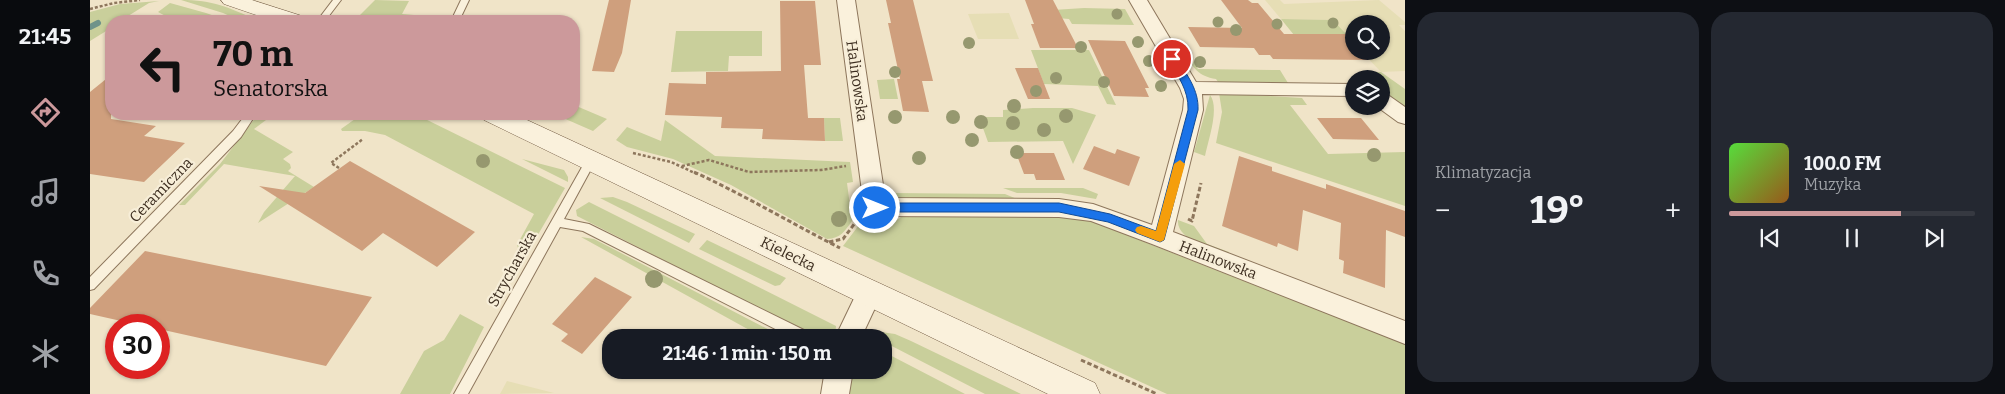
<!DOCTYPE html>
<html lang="pl">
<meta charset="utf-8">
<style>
body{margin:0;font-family:Bitter,serif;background:#242831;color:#f1f3f6;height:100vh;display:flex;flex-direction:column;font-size:19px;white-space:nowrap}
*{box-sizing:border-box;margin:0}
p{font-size:16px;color:#9ea1a6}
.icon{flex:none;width:28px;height:28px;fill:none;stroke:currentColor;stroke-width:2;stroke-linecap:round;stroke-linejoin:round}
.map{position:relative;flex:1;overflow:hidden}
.details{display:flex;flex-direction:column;gap:12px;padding:12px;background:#0d0f14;width:600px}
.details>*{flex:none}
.top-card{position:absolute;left:15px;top:15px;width:475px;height:105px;border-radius:20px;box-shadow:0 1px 4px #0004;background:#cc999b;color:#111;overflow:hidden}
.controls{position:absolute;left:1255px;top:15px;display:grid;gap:10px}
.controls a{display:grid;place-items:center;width:45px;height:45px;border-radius:50%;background:#171b24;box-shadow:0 1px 4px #0004;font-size:25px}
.speed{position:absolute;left:15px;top:314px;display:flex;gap:10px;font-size:25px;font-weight:700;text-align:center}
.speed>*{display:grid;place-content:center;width:65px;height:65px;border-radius:50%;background:#171b24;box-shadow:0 1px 4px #0004;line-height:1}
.speed .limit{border:8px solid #d22;background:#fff;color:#111}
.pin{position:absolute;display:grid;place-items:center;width:42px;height:42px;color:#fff;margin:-21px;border:2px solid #fff;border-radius:50%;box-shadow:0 1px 5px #0007}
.me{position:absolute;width:55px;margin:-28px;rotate:90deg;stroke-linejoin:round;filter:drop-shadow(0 0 4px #0008)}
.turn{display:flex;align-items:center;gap:18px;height:105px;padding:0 25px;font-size:22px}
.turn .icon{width:65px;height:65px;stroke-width:2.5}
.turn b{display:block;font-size:35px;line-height:42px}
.big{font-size:38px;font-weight:700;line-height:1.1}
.details .card{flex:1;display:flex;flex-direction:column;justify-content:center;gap:8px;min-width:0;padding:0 18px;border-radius:20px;background:#242831}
.song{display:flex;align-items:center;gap:15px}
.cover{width:60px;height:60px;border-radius:8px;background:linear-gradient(135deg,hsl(110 70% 55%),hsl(30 70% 35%))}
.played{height:5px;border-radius:2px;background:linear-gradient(90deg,#cc999b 70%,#363941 70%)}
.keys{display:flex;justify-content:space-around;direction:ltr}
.heat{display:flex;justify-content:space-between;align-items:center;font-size:28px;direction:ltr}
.details .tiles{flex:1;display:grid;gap:12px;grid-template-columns:repeat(2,1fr)}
.trip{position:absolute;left:512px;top:329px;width:290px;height:50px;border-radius:20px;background:#171b24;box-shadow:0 1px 4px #0004;font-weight:700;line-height:50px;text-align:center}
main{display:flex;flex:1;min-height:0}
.menu{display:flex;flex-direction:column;width:90px;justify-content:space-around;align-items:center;background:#090b0e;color:#9ea1a6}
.menu .icon{width:35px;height:35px}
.menu .on{color:#cc999b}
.menu b{font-size:22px;color:#f1f3f6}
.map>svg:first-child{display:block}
.farmland{fill:#e6deb5}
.green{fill:#c9cf9b}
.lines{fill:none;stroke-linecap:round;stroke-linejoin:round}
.stream{stroke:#6f938a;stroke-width:6}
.building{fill:#cf9f7d}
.service-casing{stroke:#8d765c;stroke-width:2}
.minor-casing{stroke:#8d765c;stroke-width:2}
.secondary-casing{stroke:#6f573f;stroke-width:1}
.path-far1{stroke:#8d765c;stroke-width:2.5;stroke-dasharray:3 2;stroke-linecap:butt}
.path{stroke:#8d765c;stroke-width:3;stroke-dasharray:4.5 2.5;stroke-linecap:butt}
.service{fill:#faf1dc;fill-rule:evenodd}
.minor{fill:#faf1dc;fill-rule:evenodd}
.secondary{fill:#faf1dc;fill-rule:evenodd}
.tree{fill:#96986f}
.route{fill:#1a73e8;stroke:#114b97}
.slow{fill:#f59e0b}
.labels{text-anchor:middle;stroke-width:4.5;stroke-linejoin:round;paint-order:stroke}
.street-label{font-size:15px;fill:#3d2e20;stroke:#f7eed8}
</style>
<main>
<nav class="menu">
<b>21:45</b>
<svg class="icon on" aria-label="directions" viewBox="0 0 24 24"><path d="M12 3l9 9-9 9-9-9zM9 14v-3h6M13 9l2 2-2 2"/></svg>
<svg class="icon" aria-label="music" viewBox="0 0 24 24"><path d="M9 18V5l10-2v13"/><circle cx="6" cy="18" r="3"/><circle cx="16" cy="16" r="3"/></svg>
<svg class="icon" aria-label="phone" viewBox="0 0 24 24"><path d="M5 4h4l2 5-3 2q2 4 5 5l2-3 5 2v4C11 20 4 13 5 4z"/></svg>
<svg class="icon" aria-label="climate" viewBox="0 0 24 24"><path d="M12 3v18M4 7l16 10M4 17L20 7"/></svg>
</nav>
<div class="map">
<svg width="1315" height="394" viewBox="0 0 1315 394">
<rect width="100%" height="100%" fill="#f0e4c8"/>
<path class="farmland" d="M1175,0H1190L1194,4L1289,0L1315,22V25H1309L1315,31V71L1291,72L1271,51H1291V24H1264V43L1243,20L1191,19Z
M919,13L929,39H888L878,14Z
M417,381L464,393L410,394Z"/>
<path class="green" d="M91,0C124,0 140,8 169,21H151L133,13Z
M285,0L319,1L312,14L336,16L334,21H264Z
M69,1L59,3L30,21H21V28L0,41V12L30,4Z
M80,3L116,13L139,21H85L68,12Z
M994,8L1035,9L1044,25L982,24L979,19L967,18L963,10Z
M1191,19L1243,20L1256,34L1221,56Z
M586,31H672V56H639L638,71L581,72Z
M941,50H999L1026,105L1017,104L1008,86L954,84Z
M1095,53H1098L1108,69L1190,70L1198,83H1190L1191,84L1128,82L1126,79C1108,76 1103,68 1095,53Z
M1269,72H1291L1315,89V110L1291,93V79H1276Z
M804,79L808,99H790L787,80Z
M1129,93L1212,98L1217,105H1200L1238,154L1315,152V206L1126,143L1132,112Z
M1120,95C1130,108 1118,140 1115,156L1104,152Z
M484,105L517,119L503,131L464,114H484Z
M943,108H982L1006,115L983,164L973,141L898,142L889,117H913V110Z
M254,114H325L475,188L438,252L429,251L427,245L444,214L295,135L275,131H252L251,129L265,119Z
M176,115H181L180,117L164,129L203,152L193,159L200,164L201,168L198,171L224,187L168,223L174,212L205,176L134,164L95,205H89L130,164L166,117Z
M734,118H750L753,141H735Z
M575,120L625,156L760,162L763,182L757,183L762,221C754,232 751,238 737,239L641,185L583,159L537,147L526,140L537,127L571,141Z
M432,159L474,170L478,177V182Z
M913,188H993L1008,194L1006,199L971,193H927Z
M801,193L915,194L927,199L811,198L802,196Z
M523,197L537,202L605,234L599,243L510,198Z
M499,202L746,326L745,337H725L487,216L486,210Z
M811,217H974L1001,221L1315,344V394H1077L753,246L769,225H791V221L807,220Z
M1088,220L1104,226L1117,244L1139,252L1138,256C1124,250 1086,240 1088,220Z
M491,237L504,239L693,337H672Z
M617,240L696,278L690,285L685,286L609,249Z
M370,314L394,327L360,394H310L334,351L354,340Z
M791,332L805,334L821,341L931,394H895L794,342V338L780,335Z
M794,352L875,394H758L762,370H794Z"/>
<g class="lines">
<path class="stream" d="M0,27L8,23"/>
</g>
<path class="building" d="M519,0H541L532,53L524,72L502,71Z
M796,0H823L843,81H832L839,112L813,111L807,79H810L798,23H801Z
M935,0H963L988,48H950L941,24H944Z
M1131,0H1158L1162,3H1168L1194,34H1256L1264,43V51H1271L1279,60L1183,59L1180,55H1169L1164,48L1110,47L1098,27L1152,28Z
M690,1H725L731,65H714L718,118H734L735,141L672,139L673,129L631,128L632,117L575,115L579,83L616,84V72L691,71Z
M998,40L1035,41L1059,88H1055L1059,97L1024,96Z
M925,68H948L960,99H938Z
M21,75V119L66,126L54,136L95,143L54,182L0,174V92Z
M1227,118H1271L1289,140L1243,139Z
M1004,146L1025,154L1027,149L1050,157L1039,186L993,169Z
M926,153H964L975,180H946L944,174H934Z
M1149,156L1182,167V171L1236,189V184L1315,211V237L1296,230L1295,288L1253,273L1254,261L1249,259L1251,223L1213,210L1208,251L1188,243L1187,247L1132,226Z
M260,161L385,232L347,267L293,233L272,251L169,186L215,193Z
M55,251L282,297L236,366L69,329V325H49L0,314V308Z
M505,277L542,297L492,354L471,341L478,334L462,324Z"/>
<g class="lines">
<defs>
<path id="service" d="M243,0H251L235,21H227Z
M371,0H379L369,21H361Z
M156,114H166L151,137L4,289L0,290V277L143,131Z
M501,156L506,160L474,219L499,224L722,334L723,338H703L493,231L470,227L378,394H364L496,160Z"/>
<path id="minor" d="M747,0H765L795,198L969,199L1003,204L1062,225L1093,110L1094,99L1090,88L1039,0H1057L1106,82L1264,84V96L1112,94L1113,110L1083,232L1315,321V344L1062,244L1001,221L969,217L785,216L777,213L774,207Z
M1291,94L1298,95L1315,107V124L1308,122L1286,106H1291Z
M779,283L788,286L792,293L771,338H745L770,286Z
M735,370H763L759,394H731Z"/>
<path id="secondary" d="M131,0H162L212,16L215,21H184L134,4Z
M391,114H424L1005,383L1010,394H958L394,120Z"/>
</defs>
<use href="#service" class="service-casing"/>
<use href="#minor" class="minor-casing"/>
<use href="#secondary" class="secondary-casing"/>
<path class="path-far1" d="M0,9L24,3L50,0
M543,153L581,162L607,174
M592,166L619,160L659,172L731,170L756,166
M249,168L241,163L273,139"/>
<path class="path" d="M604,172C654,195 701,223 750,248
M1098,219L1102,221L1111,183
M739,242L753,239L765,223H769
M991,360L1067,394"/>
<use href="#service" class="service"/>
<use href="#minor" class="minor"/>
<use href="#secondary" class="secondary"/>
</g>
<g class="tree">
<circle cx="1027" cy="14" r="5.5"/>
<circle cx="1128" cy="22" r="5.5"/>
<circle cx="1243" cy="23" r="5.5"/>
<circle cx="1187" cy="24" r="5.5"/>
<circle cx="1146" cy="30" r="6"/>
<circle cx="1048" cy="42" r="6"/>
<circle cx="879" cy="43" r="6"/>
<circle cx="991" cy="47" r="6"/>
<circle cx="1059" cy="61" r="6"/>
<circle cx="1110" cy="62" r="6"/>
<circle cx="805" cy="72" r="6"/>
<circle cx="966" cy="78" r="6"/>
<circle cx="1014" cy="82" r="6"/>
<circle cx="1071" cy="86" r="6"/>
<circle cx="946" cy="91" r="6"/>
<circle cx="924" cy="106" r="7"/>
<circle cx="976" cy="116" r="7"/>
<circle cx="805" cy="117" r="7"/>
<circle cx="863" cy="117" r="7"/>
<circle cx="891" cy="122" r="7"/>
<circle cx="923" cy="123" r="7"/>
<circle cx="954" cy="130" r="7"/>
<circle cx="882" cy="140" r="7"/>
<circle cx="927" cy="152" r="7"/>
<circle cx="1284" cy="155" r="7"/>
<circle cx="829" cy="158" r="7"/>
<circle cx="393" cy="161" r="7"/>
<circle cx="749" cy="219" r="8"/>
<circle cx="564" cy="279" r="9"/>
</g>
<path class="route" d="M1082,56L1087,59C1097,75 1109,90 1108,110L1074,240L1070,242L1018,222L969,212H785L779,208L785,203H969L1020,214L1066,231L1098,110C1099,90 1087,75 1078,59Z"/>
<path class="slow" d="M1090,160L1095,164L1074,240L1070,242L1047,233L1045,230L1047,227L1051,226L1066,231L1084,164Z"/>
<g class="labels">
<g class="street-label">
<text transform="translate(767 81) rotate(82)" y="5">Halinowska</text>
<text transform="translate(71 190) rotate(-46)" y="5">Ceramiczna</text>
<text transform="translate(698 254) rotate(26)" y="5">Kielecka</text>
<text transform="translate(1128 260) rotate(21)" y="5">Halinowska</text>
<text transform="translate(422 269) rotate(-61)" y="5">Strycharska</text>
</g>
</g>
</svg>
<div class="controls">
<a><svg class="icon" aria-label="search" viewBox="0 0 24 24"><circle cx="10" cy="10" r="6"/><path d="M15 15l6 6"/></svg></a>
<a><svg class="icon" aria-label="layers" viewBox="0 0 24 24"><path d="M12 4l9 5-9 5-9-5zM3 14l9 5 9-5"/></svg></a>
</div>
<div class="speed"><div class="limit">30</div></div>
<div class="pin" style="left:1082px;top:59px;background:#d93025"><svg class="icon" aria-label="arrive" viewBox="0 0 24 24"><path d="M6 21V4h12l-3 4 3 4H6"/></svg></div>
<svg class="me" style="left:785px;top:208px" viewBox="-20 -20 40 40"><circle r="17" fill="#1a73e8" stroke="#fff" stroke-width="3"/><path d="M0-11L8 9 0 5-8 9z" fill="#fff"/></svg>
<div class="trip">21:46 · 1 min · 150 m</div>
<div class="top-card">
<div class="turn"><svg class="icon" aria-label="left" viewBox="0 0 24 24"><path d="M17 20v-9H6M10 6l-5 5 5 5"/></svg><div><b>70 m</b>Senatorska</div></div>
</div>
</div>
<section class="details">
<div class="tiles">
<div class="card"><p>Klimatyzacja</p>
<div class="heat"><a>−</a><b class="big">19°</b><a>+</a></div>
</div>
<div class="card">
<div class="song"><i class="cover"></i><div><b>100.0 FM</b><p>Muzyka</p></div></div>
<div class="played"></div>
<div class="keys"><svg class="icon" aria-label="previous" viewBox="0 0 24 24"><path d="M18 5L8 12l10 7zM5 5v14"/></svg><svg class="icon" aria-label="pause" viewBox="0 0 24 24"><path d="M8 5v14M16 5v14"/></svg><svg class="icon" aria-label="next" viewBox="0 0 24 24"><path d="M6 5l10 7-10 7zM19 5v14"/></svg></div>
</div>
</div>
</section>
</main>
